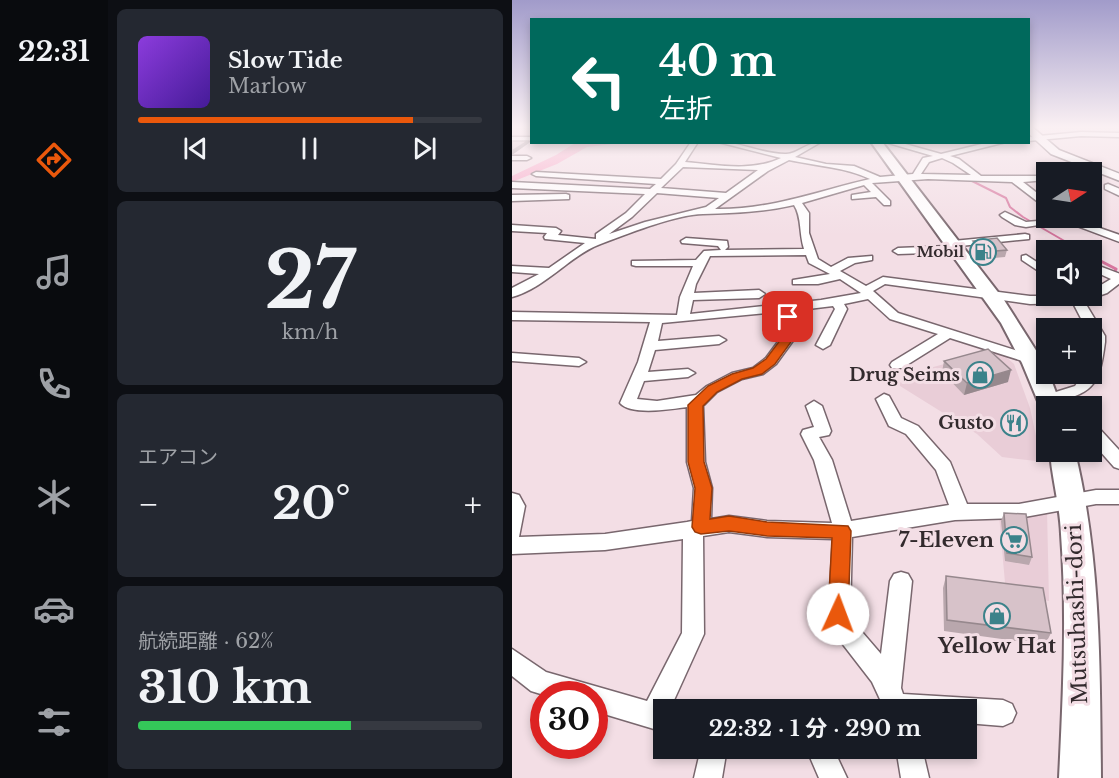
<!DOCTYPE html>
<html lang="ja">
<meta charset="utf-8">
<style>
body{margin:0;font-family:"Libre Baskerville","Noto Sans JP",serif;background:#242831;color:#f1f3f6;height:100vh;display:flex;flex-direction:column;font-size:22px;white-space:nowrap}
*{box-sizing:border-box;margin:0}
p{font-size:20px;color:#9ea1a6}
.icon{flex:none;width:33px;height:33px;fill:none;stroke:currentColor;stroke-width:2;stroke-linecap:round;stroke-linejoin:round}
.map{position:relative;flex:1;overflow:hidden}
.drawer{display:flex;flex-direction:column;gap:9px;padding:9px;background:#0d0f14;width:404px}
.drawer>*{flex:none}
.top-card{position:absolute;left:18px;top:18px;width:500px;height:126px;border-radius:0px;box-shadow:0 3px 9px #0003;background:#00695c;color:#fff;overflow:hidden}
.needle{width:39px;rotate:78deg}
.fabs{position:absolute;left:524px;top:162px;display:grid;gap:12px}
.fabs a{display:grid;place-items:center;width:66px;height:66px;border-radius:0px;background:#171b24;box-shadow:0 3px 9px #0003;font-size:30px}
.speed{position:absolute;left:18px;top:681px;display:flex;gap:12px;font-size:30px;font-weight:700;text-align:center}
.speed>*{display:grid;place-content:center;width:78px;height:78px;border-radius:50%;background:#171b24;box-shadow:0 3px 9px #0003;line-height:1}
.speed .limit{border:9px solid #d22;background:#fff;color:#111}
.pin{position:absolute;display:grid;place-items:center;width:51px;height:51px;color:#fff;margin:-26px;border-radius:12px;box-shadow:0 3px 9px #0006}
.me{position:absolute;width:66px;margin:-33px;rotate:2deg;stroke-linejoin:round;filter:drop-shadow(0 0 4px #0008)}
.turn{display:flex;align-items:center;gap:21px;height:126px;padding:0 30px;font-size:27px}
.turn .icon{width:78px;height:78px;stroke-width:2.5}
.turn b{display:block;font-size:42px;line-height:51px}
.big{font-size:45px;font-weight:700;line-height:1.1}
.drawer .widget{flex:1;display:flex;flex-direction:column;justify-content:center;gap:9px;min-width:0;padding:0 21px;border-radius:9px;background:#242831}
.drawer .dial{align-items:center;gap:0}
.dial b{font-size:78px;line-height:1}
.song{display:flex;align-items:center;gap:18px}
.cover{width:72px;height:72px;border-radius:9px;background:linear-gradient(135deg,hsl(270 70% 55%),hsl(260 70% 35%))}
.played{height:6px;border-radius:3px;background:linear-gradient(90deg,#ea580c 80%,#363941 80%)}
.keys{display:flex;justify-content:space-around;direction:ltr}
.heat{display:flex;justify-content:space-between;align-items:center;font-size:33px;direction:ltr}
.charge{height:9px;border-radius:4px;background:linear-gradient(90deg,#34c759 62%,#363941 0)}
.trip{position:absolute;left:141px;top:699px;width:324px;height:60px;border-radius:0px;background:#171b24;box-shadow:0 3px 9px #0003;font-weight:700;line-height:60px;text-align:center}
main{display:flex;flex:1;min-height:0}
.tabs{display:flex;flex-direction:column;width:108px;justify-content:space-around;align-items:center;background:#090b0e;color:#9ea1a6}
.tabs .icon{width:42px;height:42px}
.tabs .current{color:#ea580c}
.tabs b{font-size:27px;color:#f1f3f6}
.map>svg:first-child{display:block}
.built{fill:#e9cdd7}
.green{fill:#f9a5c6}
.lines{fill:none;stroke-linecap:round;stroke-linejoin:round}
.stream-far2{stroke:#d7769e;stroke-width:1.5}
.stream-far1{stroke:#d7769e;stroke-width:2}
.stream{stroke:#d7769e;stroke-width:3}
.minor-casing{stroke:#79676e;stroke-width:3}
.secondary-casing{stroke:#79676e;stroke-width:3}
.primary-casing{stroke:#79676e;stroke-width:4}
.minor{fill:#fff;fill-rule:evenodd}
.secondary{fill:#fff;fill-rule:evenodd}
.primary{fill:#fff;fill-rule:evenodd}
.wall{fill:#b9a7ad}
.shaded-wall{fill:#96888d}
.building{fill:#d7c2c9;stroke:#96888d;stroke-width:1.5}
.route{fill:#ea580c;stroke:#983908;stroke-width:1.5}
.labels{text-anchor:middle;stroke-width:6;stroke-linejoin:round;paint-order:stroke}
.far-poi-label{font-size:15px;font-weight:bold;fill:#322a2d;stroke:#f3dee5;text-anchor:end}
.poi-label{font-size:18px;font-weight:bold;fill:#322a2d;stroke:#f3dee5;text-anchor:end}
.near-poi-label{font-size:21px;font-weight:bold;fill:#322a2d;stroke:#f3dee5;text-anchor:end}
.near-street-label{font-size:21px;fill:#322a2d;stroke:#f3dee5}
</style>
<main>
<nav class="tabs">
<b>22:31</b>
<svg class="icon current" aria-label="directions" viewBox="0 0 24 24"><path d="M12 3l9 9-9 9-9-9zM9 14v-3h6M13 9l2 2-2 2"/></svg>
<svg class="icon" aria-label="music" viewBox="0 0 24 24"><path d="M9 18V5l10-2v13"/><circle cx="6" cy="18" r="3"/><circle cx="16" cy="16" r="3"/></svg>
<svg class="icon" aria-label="phone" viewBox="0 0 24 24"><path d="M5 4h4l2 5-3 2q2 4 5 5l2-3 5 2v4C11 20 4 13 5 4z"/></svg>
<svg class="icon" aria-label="climate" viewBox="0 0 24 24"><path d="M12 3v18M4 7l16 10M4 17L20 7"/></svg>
<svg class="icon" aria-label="car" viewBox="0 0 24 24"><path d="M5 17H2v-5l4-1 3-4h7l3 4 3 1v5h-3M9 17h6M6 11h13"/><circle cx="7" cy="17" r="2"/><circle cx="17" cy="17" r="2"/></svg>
<svg class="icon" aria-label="filters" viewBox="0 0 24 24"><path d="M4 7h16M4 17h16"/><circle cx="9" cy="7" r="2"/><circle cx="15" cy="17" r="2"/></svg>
</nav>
<section class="drawer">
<div class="widget">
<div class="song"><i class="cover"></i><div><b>Slow Tide</b><p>Marlow</p></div></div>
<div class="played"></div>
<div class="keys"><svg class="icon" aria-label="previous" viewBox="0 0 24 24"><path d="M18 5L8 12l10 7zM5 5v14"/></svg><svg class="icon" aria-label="pause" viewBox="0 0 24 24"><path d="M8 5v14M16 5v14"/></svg><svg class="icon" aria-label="next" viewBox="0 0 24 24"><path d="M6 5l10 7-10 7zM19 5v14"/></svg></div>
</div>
<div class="widget dial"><b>27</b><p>km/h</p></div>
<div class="widget"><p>エアコン</p>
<div class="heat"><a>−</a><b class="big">20°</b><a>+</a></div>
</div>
<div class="widget"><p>航続距離 · 62%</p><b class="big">310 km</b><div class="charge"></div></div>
</section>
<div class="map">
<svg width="608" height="778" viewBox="0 0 608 778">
<rect width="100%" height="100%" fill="#f3dee5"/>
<path class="built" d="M480,351L493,356L502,364L518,408L529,459L524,461L490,457L465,434L388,386L387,383L414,369Z
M535,510L537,601L494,594L487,515Z"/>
<path class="green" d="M63,143H110L75,147L45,164L0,182V176L44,155Z"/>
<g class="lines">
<path class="stream-far2" d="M458,180L464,182"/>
<path class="stream-far1" d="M460,181L494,198L498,207L511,217L568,250"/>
<path class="stream" d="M579,256L604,269L601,275"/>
<defs>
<path id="minor" d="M569,132L608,133V137L569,136L516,141V137Z
M0,137H20V141H0Z
M179,142H186L173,162C205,165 240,172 269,158L206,142C229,142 250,154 273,154C284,155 295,142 309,142L283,157L314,164L342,166L368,177L401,174L411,158L421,156L373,142H386L429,154L478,142H494L438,156L447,159L469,176H534V180L511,182L534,200V208L500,182L416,179L360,183L378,201V205H372L364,197L340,199V195L359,192L352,185L290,203L297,213V233L306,259L319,267L336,258L360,256V260L343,263L328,271L354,286L371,277L518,296H579V291L599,279L579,270V263L608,274V283L595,293L572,301L593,336V342C587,389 580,393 536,404L528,399L531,396L563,386L571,374H579V328H574L561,303L518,304L373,284L361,291L386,313L525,357L527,360L520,364L438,338L390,368H380L378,365L380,362L426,334L378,319L356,299L332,304L335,309L318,345L311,349L304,345L323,309L321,306L288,310L282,317L288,331L264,364L251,374L230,379L205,392L191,406L193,462L200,488L199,519L217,516L255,521L320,523L302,460L289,434L291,430L302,427L294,406L302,401L310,406L319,431L317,435L307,437L320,460L339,521L437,505L424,470L394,434L377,426L364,399L372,394L377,396L389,418L406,426L438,462L455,504H507L584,490H608V504H584L507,518L443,520L340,537L338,618L369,654L378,581L382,574L389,572L396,574L400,581L389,688L391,694L491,700L500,704L504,713L500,722L491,726L454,723V710H373L360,682L319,629L316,622L321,539L255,537L217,532L191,536L192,634L158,709L160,710H152V732L82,711V694L32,695L19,691L0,676V649L34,672L135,701L170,633L171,539L93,550L0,554V493L7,495L13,506L7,537L93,534L175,522L180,521L182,488L175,462V407C160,409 119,416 108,403L126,362L138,322L0,320V312L165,315L168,297L181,266H124L120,265V261L184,260L192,251L209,250L206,246L170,243L169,241L174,238L215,241L216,247L213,250L292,249C287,234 290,217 282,205C251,212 223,213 191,214C165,214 112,235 86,245C58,256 33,288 0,297V288L27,274L0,272V266L37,268L73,243L33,239L32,237L35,233L0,231V225L44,228L49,231L46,235L84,239V234L114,213L133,194L0,188V182L138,189L144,184L24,176L20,174L24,172L149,179L164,164ZM430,158L441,163L459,175L409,174L417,162ZM277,160C304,166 333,167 358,179C306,191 258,210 203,209L256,171ZM171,167L246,170L214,193L149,188ZM145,193L207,198L194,207L133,222L97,234L120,217ZM294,255L297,263L318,274L281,280V284H306L328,279L349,293L309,300L178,314L181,300L247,298L253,294L247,290L182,293L184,284L198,256ZM274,311L270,317L274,331L254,358L241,368L220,373L195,386L184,395L145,401L125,399L132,381L176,377L183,373L176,369L136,372L143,350L207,344L214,340L207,336L146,341L150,323Z
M0,156H15L19,158L15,160H0Z
M584,168H587V172H567Z
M596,184L608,189V196L593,189V185Z
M54,194L57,195V199L0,201V195Z
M493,212L514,222L559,218L608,235V242L552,221L514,227L503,225L490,217L488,215Z
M513,234L517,235V239L448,246L451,249L446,252L386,254L381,251L386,248L437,246V242L441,241Z
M514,255L534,268V276L510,260V256Z
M0,353L67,358L74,362L67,366L0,361Z
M579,424L585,426L608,451V469L602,467L579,441Z
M189,748H215L210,778H182Z
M294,748H321L335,778H307Z
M384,748H410L417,778H389Z"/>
<path id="secondary" d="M516,126H519L547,150L608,174V181L539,154L516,133Z"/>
<path id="primary" d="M359,142H370L492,300L532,363L534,374H537L549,406H534V413L530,411L510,363L489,323Z
M538,452H563C589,559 588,668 589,778H547C551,696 555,615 549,534C548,506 540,479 538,452Z"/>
</defs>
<use href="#minor" class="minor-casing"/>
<use href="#secondary" class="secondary-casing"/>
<use href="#primary" class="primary-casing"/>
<use href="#minor" class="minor"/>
<use href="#secondary" class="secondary"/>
<use href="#primary" class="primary"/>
</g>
<path class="wall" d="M461,241L495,250L493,257L470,259L460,247Z
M432,361L496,382L452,395L430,372Z
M492,513L520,557L517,565L493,561L489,521Z
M434,576L539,633L533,645L432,631L431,588Z"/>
<path class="shaded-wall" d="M16,141L17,143L0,155V151Z
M499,370L496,382L452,395L455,383Z"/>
<path class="building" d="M0,141H16L0,151Z
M485,238L495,250L471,252L461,241Z
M476,349L499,370L455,383L432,361Z
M492,513L514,514L520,557L495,553Z
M434,576L531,588L539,633L435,620Z"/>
<linearGradient id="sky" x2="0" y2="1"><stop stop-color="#a19bca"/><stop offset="0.54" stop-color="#faf0f3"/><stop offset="1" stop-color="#faf0f3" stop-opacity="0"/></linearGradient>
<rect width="608" height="235" fill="url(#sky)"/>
<path class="route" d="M276,314L282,317L287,331L263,364L250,374L230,379L205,392L191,406L192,462L200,488L198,519L217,516L255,522L336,526L339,531L336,614L334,620L326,623L319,620L316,614L320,538L255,536L217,531L189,534L183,532L180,527L183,488L176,462V405L196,386L220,374L241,368L254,359L275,331L271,317Z"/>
<defs>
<symbol id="fuel-ring" viewBox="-11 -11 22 22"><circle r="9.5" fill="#f3dee5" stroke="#3b828a" stroke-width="1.5"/><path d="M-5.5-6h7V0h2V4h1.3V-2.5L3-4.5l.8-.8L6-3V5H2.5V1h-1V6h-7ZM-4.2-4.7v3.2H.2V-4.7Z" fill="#3b828a"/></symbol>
<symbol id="shop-ring" viewBox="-11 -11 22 22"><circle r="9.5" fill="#f3dee5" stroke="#3b828a" stroke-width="1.5"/><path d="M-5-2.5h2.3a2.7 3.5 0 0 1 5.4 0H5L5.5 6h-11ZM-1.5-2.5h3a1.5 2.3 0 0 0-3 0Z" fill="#3b828a"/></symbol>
<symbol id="restaurant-ring" viewBox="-11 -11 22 22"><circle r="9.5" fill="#f3dee5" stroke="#3b828a" stroke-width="1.5"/><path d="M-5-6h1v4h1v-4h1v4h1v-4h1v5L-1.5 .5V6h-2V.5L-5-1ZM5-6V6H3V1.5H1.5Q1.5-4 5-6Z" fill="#3b828a"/></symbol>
<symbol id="supermarket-ring" viewBox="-11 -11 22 22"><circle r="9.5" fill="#f3dee5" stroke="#3b828a" stroke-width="1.5"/><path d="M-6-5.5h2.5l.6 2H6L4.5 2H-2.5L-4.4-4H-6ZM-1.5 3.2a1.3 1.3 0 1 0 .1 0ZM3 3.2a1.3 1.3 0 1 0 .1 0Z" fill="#3b828a"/></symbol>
</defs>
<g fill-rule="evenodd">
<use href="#fuel-ring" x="456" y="237" width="30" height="30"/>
<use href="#shop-ring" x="453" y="360" width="30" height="30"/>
<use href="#restaurant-ring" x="487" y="408" width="30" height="30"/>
<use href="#supermarket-ring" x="487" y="525" width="30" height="30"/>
<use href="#shop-ring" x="470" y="601" width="30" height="30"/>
</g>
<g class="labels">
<g class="far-poi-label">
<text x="452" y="257">Mobil</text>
</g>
<g class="poi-label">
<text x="448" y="381">Drug Seims</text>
<text x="482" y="429">Gusto</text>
</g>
<g class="near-poi-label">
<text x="482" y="547">7-Eleven</text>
<text x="485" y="653" text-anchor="middle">Yellow Hat</text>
</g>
<g class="near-street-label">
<text transform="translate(565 614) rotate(-92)" y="7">Mutsuhashi-dori</text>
</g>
</g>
</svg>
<div class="fabs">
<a><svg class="needle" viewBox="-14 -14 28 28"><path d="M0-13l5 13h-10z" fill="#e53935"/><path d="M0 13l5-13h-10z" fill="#9ea1a6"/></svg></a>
<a><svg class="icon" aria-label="sound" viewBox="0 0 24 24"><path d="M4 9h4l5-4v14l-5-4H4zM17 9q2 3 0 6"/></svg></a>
<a>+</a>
<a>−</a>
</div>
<div class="speed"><div class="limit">30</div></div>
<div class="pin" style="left:276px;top:317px;background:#d93025"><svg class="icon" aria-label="arrive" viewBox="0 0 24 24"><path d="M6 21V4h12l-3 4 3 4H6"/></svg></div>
<svg class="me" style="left:326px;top:614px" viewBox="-20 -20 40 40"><circle r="19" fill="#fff"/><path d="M0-13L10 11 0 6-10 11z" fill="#ea580c"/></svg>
<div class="trip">22:32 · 1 分 · 290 m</div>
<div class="top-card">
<div class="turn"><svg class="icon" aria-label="left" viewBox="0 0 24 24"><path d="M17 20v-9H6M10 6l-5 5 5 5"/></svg><div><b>40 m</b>左折</div></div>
</div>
</div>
</main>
